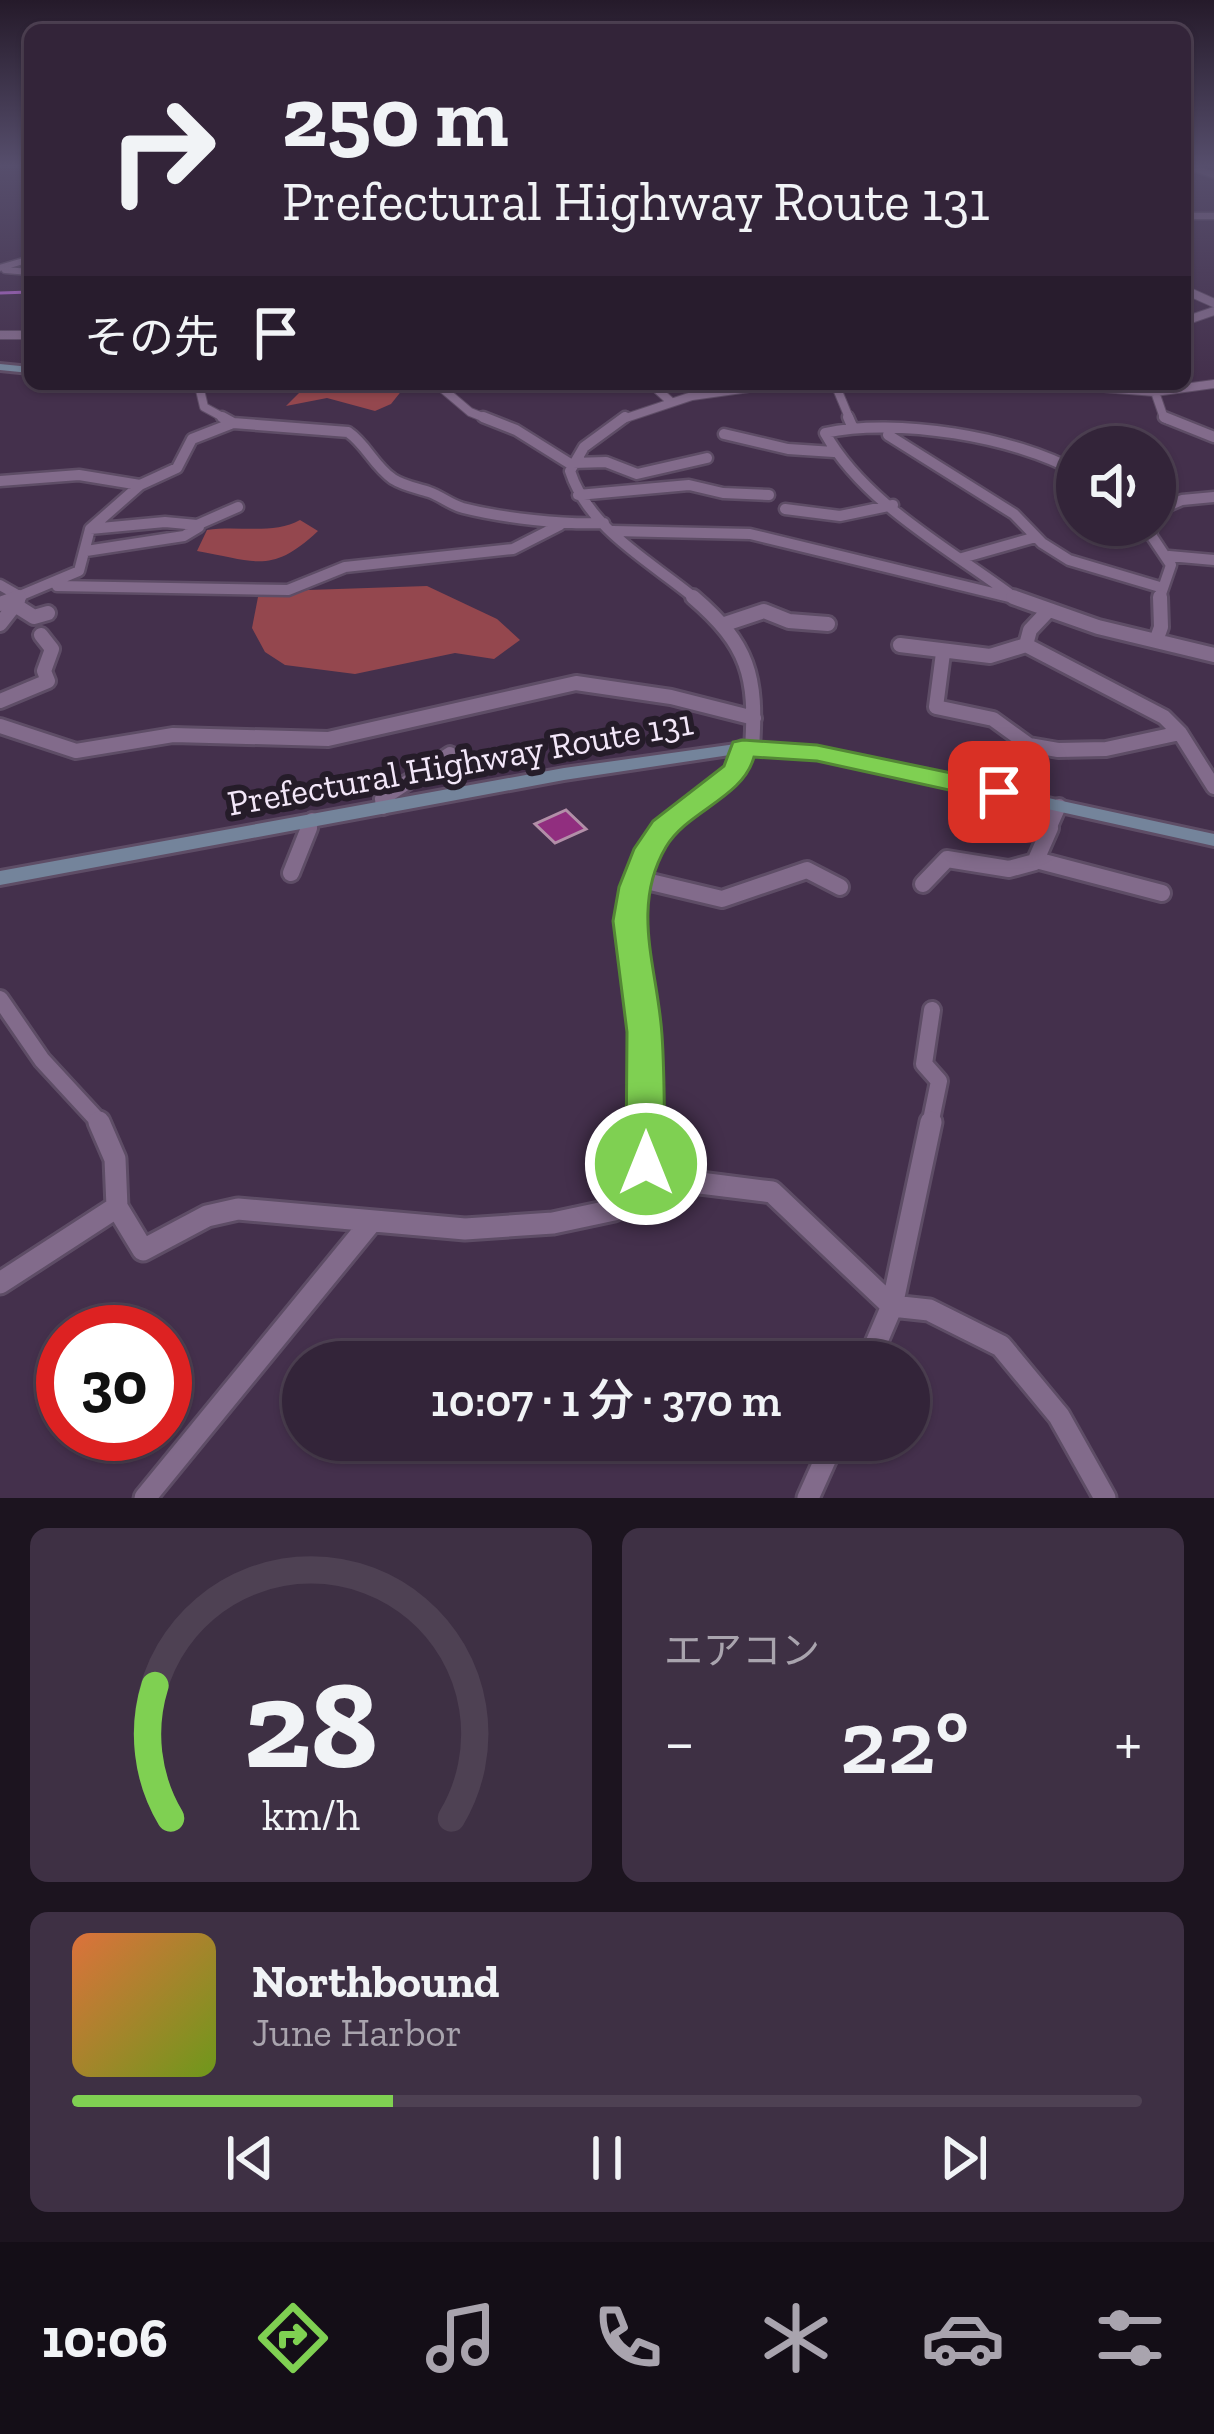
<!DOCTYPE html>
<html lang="ja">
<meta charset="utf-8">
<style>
body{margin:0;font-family:"Zilla Slab","Noto Sans JP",serif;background:#3e3044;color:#f1f3f6;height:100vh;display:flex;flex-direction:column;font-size:45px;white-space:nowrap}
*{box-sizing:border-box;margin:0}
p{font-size:39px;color:#a9a4ae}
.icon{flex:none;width:66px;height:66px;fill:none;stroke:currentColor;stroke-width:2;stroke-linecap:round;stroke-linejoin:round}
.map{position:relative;height:1498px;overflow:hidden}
.drawer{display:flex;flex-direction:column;gap:30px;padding:30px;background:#1c141f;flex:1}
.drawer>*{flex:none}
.banner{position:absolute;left:24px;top:24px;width:1167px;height:366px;border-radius:18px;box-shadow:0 3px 9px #0004,0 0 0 3px #4e4153;background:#332439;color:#f1f3f6;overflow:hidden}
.fabs{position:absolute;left:1056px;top:426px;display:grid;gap:24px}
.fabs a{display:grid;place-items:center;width:120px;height:120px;border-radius:50%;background:#332439;box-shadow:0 3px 9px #0004,0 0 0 3px #4e4153;font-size:60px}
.speed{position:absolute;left:36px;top:1305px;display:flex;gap:24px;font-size:60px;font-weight:700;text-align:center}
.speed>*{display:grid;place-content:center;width:156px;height:156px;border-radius:50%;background:#332439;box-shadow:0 3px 9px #0004,0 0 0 3px #4e4153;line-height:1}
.speed .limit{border:18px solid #d22;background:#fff;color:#111}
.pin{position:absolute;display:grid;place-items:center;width:102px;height:102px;color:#fff;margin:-51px;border-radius:24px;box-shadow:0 6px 18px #0006}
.me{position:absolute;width:132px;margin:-66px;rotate:0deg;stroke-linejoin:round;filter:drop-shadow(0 0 9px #0008)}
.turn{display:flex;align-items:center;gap:42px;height:252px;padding:0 60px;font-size:54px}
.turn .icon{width:156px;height:156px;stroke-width:2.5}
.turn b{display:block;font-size:84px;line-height:102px}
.then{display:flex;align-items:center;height:114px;padding:0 60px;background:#0003;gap:24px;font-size:45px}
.big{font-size:90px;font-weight:600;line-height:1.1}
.drawer .card{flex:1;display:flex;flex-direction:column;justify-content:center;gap:18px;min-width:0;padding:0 42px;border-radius:18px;background:#3e3044}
.drawer .dial{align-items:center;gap:0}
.dial svg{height:312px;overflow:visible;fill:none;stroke:#4e4153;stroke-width:7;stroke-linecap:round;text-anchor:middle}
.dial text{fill:#f1f3f6;stroke:none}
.song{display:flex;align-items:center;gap:36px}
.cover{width:144px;height:144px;border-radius:18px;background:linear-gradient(135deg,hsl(20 70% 55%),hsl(80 70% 35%))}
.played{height:12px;border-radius:6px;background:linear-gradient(90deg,#7fd052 30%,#4e4153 30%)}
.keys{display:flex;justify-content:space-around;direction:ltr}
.heat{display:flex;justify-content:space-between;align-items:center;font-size:66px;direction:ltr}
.drawer .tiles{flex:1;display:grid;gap:30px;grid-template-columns:1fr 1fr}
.card:last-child{grid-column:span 2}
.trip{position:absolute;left:282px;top:1341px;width:648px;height:120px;border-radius:60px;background:#332439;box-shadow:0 3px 9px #0004,0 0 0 3px #4e4153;font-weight:600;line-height:120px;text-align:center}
.tab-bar{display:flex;height:192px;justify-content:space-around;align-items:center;background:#140e17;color:#a9a4ae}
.tab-bar .icon{width:84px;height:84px}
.tab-bar .selected{color:#7fd052}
.tab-bar b{font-size:54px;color:#f1f3f6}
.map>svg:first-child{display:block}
.green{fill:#94474e}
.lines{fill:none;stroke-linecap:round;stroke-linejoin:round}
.stream{stroke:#ae66ca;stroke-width:3}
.building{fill:#912e7f;stroke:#b28fa8;stroke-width:3}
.street-far5-casing{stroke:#5e4d66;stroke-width:9}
.street-far4-casing{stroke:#5e4d66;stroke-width:10}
.street-far3-casing{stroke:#5e4d66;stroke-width:15}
.street-far2-casing{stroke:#5e4d66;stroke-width:20}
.street-far1-casing{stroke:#5e4d66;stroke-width:22}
.street-casing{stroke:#5e4d66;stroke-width:27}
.secondary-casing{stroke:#5e4d66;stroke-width:6}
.street-far5{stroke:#826b8b;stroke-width:6}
.street-far4{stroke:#826b8b;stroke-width:8}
.street-far3{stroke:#826b8b;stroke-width:10}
.street-far2{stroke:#826b8b;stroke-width:14}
.street-far1{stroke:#826b8b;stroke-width:16}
.street{stroke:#826b8b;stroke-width:21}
.secondary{fill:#74849b;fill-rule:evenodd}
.route{fill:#7fd052;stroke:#538735;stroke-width:3}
.labels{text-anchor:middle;stroke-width:12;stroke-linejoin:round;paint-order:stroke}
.street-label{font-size:36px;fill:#f3e7f9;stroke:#251c29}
</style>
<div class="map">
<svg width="1214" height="1498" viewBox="0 0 1214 1498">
<rect width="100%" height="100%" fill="#44304c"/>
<path class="green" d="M338,384H407L391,404L375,411L327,398L286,406L302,390L335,388Z
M300,520L318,531C271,575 256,561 197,551L207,530C237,525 274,535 300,520Z
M427,586L497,619L520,640L494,659L455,653L355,674L285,665L265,652L252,628L258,597L308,590Z"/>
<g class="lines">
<path class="stream" d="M0,293L30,292"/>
</g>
<path class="building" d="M566,810L586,829L555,843L535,824Z"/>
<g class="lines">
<defs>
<path id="street-far5" d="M1188,166L1214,175
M1185,216H1214
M0,268L30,259
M5,270L30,272"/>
<path id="street-far4" d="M1185,290L1214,303
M1185,321L1214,311
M0,335H30
M191,384L200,390L204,407L228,420
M437,384L470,412L490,420
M651,384L670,401
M835,384L850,420
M874,384H927
M1052,384L1155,392L1214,384
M1155,392L1164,418L1169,420
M620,420L692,396L779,384"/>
<path id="street-far3" d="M222,417L233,423
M483,417L516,430L572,465
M625,417L584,447L570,471C589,530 652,562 697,600
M848,417L852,426
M1164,417L1214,437
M724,434L788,449L834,452
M888,435L1014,514L1042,543L1069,560L1163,588
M573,463L606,462L637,474L707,458
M0,481L79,475L140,485
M578,495L689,485L723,493L769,495
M785,509L840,516L893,505
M1155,522L1161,509L1182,500L1214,497
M1153,525L1151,535L1171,565L1159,600
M90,529L165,522L197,525L238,507
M613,531L750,534L1022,600
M86,551L184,536L199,527
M1169,556L1214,560
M962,558L1036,537
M0,585L21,597
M57,586L288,590L345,567L513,549L560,525
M1011,595C948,548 864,503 825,433C895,417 1016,437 1077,472
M10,600L79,571L90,529L140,485L177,468L192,439L233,423L348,432C366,444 374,466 393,479C404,486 417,488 429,492C441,496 451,505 463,508C502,518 565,525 604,523"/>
<path id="street-far2" d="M693,597C749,645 757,676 752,748
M1013,597L1098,627L1214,655
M0,604L19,597
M15,605L34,617L48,613
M1048,611L1030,630L1026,645L1164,717L1180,733L1214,787
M0,624L18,601
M725,624L764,611L789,621L828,624
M1156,641L1161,627L1160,597
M900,645L990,656L1026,645
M943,653L936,707L993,719L1029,745L1058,750L1106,749L1180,733
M0,701L48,681L44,671L52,649L41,635
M0,726L76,751L173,735L328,739L576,683L671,697L754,718
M999,792L1029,745
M383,807L382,799L450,754
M308,831L312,820
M663,831L737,770L743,748
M1048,831L1059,806"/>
<path id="street-far1" d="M1036,860L1162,893
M291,873L309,828
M638,879L722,899L807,870L840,887
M923,884L947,859L1009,869L1035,862L1050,828
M0,999L42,1060L102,1125
M646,1125L645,1032L629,921L630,900L658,835L667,828
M930,1125L939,1081L924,1064L932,1010"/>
<path id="street" d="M99,1122L115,1159L117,1207L143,1250L207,1216L238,1209L465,1229L553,1223L614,1210L659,1185L692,1182L772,1192L892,1306L929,1310L1001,1346L1059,1416L1105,1498
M646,1122V1164L659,1185
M0,1283L117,1207
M868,1362L892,1306L931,1122
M145,1498L371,1222
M808,1498L834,1440"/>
<path id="secondary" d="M0,364L30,367V373L0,370Z
M743,743L817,748L1214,834V846L817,758L743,753L564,780L0,885V871L564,768Z"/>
</defs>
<use href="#street-far5" class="street-far5-casing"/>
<use href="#street-far4" class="street-far4-casing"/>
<use href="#street-far3" class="street-far3-casing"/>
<use href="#street-far2" class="street-far2-casing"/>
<use href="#street-far1" class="street-far1-casing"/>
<use href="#street" class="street-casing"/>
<use href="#secondary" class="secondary-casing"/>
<use href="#street-far5" class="street-far5"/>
<use href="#street-far4" class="street-far4"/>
<use href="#street-far3" class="street-far3"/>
<use href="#street-far2" class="street-far2"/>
<use href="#street-far1" class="street-far1"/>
<use href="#street" class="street"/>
<use href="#secondary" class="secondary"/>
</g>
<linearGradient id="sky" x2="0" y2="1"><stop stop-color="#251a2a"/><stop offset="0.44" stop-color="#564e6c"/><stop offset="1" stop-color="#564e6c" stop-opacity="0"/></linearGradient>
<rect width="1214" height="376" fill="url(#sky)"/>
<path class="route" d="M743,740L817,745L999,783L1014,792L999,801L817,761L754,757C743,798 687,811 666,847C630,908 658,970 662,1035C665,1078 664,1121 665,1164L660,1175L646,1180L632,1175L626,1164L627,1032L613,921L619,887L634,849L653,821L724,766L733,742Z"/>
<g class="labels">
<g class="street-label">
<text transform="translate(460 762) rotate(-10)" y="13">Prefectural Highway Route 131</text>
</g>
</g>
</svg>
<div class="fabs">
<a><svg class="icon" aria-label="sound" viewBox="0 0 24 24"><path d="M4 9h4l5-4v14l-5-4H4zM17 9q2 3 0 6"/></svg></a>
</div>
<div class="speed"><div class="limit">30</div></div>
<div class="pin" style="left:999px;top:792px;background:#d93025"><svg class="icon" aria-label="arrive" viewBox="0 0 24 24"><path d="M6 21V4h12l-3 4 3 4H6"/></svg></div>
<svg class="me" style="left:646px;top:1164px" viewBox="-20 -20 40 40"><circle r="17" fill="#7fd052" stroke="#fff" stroke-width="3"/><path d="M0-11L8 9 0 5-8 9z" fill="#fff"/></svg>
<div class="trip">10:07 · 1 分 · 370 m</div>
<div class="banner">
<div class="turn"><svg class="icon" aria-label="right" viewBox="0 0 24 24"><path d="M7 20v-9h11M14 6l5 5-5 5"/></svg><div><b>250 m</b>Prefectural Highway Route 131</div></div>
<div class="then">その先<svg class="icon" aria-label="arrive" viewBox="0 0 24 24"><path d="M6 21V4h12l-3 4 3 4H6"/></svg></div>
</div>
</div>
<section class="drawer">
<div class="tiles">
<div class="card dial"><svg viewBox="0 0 100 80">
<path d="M14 69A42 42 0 1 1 86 69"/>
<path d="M14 69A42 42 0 0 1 10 35" stroke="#7fd052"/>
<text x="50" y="56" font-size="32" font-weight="700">28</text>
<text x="50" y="72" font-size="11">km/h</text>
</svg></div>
<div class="card"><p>エアコン</p>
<div class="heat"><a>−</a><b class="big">22°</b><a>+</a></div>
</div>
<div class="card">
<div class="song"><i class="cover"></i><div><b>Northbound</b><p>June Harbor</p></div></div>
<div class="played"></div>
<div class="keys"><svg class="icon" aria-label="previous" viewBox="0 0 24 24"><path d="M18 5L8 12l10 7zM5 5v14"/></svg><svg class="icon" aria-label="pause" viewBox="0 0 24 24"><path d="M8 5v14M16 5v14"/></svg><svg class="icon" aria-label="next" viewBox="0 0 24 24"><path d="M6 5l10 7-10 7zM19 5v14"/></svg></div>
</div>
</div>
</section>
<nav class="tab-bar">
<b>10:06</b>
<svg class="icon selected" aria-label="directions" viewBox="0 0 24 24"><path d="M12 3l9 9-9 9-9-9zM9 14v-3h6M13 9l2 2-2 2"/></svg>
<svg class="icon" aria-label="music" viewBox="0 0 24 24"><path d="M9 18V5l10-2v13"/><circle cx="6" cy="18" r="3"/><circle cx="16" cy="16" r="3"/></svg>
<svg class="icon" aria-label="phone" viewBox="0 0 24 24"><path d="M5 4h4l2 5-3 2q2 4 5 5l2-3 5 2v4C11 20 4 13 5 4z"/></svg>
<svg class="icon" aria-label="climate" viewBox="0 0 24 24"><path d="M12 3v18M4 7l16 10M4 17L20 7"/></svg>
<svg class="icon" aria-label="car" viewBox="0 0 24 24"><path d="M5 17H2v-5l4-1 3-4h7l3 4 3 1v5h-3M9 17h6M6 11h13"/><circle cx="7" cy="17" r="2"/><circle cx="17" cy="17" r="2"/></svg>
<svg class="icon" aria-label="filters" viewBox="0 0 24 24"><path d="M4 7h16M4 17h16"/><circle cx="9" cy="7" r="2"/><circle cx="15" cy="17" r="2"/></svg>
</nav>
